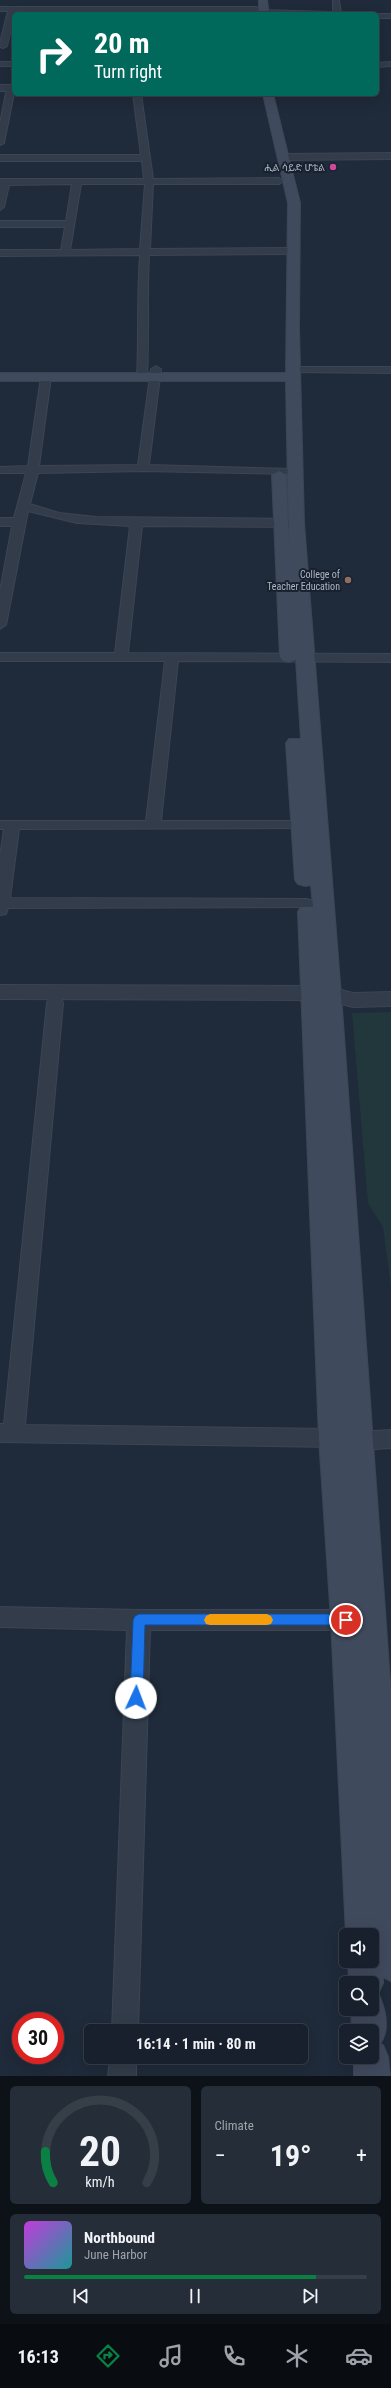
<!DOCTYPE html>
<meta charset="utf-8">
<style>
body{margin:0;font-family:"Roboto Condensed","Noto Sans Ethiopic",sans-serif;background:#242d38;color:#f1f3f6;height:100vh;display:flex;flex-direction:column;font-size:15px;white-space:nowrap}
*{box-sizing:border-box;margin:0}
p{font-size:13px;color:#9ea3a9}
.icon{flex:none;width:22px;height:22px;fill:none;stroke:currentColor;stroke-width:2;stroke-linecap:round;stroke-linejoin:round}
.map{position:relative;height:2076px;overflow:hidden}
.side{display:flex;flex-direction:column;gap:10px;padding:10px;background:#0d1218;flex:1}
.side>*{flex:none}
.guide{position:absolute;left:12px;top:12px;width:367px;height:84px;border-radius:6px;box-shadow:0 4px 16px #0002,0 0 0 1px #363e48;background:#00695c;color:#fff;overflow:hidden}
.controls{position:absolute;left:339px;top:1928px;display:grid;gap:8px}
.controls a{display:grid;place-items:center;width:40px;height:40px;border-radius:6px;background:#17202c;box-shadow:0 4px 16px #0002,0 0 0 1px #363e48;font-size:20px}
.speed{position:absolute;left:12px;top:2012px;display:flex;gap:8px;font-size:20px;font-weight:700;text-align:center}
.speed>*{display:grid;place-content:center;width:52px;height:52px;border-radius:50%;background:#17202c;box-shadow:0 4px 16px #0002,0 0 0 1px #363e48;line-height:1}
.speed .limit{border:6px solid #d22;background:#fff;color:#111}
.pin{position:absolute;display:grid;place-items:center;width:34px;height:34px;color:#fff;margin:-17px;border:2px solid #fff;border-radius:50%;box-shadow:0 1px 4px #0007}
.me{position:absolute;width:44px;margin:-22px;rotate:2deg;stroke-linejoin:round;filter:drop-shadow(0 0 3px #0008)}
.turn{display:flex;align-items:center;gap:14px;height:84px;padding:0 16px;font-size:18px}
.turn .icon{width:52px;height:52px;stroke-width:2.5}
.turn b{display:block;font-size:28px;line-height:34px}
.big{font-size:30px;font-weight:700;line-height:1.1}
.side .card{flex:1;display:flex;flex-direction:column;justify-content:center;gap:6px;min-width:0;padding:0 14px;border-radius:6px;background:#242d38}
.side .dial{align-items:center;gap:0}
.dial svg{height:104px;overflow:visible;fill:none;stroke:#363e48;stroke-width:7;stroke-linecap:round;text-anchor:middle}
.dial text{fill:#f1f3f6;stroke:none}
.song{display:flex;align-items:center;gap:12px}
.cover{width:48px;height:48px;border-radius:6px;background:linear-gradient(135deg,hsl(290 70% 55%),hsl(180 70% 35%))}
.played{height:4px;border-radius:2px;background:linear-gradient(90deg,#0b8043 85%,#363e48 85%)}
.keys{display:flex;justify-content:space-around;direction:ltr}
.heat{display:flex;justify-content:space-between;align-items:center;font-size:22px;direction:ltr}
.side .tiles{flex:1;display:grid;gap:10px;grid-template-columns:1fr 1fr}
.card:last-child{grid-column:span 2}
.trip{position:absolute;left:84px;top:2024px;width:224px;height:40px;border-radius:6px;background:#17202c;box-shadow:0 4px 16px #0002,0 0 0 1px #363e48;font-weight:700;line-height:40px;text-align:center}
.tab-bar{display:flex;height:64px;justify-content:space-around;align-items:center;background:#090d12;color:#9ea3a9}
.tab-bar .icon{width:28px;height:28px}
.tab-bar .current{color:#0b8043}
.tab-bar b{font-size:18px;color:#f1f3f6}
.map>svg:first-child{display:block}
.green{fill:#21373b}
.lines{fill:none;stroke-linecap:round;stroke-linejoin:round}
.minor-casing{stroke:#3c4553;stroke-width:2}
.tertiary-casing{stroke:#3c4553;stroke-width:2}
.secondary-casing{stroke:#3c4553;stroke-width:2}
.minor{fill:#323c4a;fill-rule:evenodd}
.tertiary{fill:#323c4a;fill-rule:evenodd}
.secondary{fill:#404a5d;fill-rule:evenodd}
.route{fill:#1a73e8;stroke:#114b97}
.slow{fill:#f59e0b}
.hotel-dot{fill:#d1479c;stroke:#18212e;stroke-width:1.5}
.education-dot{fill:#8d6e63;stroke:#18212e;stroke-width:1.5}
.labels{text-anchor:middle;stroke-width:4;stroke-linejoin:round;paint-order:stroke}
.far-poi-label{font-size:10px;fill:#adb6c7;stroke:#18212e;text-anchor:end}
</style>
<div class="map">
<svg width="391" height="2076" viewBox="0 0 391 2076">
<rect width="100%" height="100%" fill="#1f2a3a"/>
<path class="green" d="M391,1012V1287L383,1227L368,1203L352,1013Z"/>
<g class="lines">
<defs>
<path id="minor" d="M333,0H339L341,14H264L260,12L264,10L330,12L333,14Z
M0,7H256L260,9L256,11H15L7,46L3,48L0,47V43L8,11H0Z
M377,14H391V18H377Z
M0,62H14V66H0Z
M391,62V66L377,67V63Z
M11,86L14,87V93L4,143L0,145V123L7,88Z
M133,94H141L153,179L279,178L283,181L279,184H153L150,249L292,248L297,251L292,254L149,255C147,296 149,337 147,378L142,381L137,378C139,337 137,296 140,255L0,256V250H61L65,227H0V221H66L72,184L9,185L4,207L0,210V179H144L142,161H0V155H141ZM81,184H145L140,249L70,250Z
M391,153V159L282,160L278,157L282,154Z
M156,366L161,369L149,465L294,469L298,470L300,472L298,474L143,471L38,473L30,504L59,513L96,517L296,519L302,523L296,527L142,526L128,653L391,654V662L178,661L161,821H300L305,822L307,825L305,828L19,829L10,898L307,899L313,901L315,904L313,907L8,908L6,914L0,915V856L4,829H0V821H146L165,661H0V653H115L130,526L77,523L28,511L6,625L0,629V591L12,526H0V518H14L26,473H0V467L28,466L41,377L46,374L51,377L39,466L138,465L151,369Z
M294,367H391V373L290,372V368Z
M55,997L61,999L63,1003L25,1425L333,1429L358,1432L391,1430V1448L358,1450L333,1447L0,1442V1424H4L47,1003L49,999Z
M0,1607L139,1610H346L354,1613L357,1620L354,1627L346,1630H150L138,2031H112L127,1630L0,1627Z
M110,2057H136V2076H108Z"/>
<path id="tertiary" d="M0,85H14V91H0Z
M0,985L312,986L329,987L353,993L391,992V1006L353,1007L329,1001L312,1000L0,999Z"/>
<path id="secondary" d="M259,0H267L269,14H259Z
M263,94H273L300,203L299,329L304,523L342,1008L391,1695V1981L383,1977V1983L377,1996L380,1997C386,2012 390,2030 380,2044L383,2045L388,2057L390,2076H354V2057H372V2031H352L351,2009H372V1983H349L348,1961H372V1935H346L331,1620L319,1438L298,912L301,907H313L311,885L305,886L298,884L295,880L286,743L289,739H301L296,660L289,662L283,661L280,657L272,475L279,471L286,475L289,546L286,381H0V373H286L288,203Z"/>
</defs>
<use href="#minor" class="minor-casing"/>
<use href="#tertiary" class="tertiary-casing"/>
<use href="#secondary" class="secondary-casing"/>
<use href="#minor" class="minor"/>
<use href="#tertiary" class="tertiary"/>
<use href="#secondary" class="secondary"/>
</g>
<path class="route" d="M139,1614H346L350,1616L352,1620L350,1623L346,1625H145L143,1698L141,1702L136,1704L132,1702L130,1698L133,1620L135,1616Z"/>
<path class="slow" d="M210,1614H267L271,1616L273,1620L271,1624L267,1625H210L206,1624L204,1620L206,1616Z"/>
<circle class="hotel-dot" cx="333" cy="167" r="4"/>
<circle class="education-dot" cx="348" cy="580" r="4"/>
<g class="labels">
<g class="far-poi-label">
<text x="325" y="171">ሒል ሳይድ ሆቴል</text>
<text x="340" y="578">College of<tspan x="340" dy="12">Teacher Education</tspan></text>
</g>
</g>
</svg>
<div class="controls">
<a><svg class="icon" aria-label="sound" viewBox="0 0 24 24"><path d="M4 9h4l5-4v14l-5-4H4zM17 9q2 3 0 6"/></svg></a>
<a><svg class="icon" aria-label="search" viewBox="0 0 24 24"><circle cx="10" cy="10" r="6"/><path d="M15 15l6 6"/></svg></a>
<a><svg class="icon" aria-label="layers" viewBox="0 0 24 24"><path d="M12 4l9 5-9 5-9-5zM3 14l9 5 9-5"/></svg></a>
</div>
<div class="speed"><div class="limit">30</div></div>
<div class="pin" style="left:346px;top:1620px;background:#d93025"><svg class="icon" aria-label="arrive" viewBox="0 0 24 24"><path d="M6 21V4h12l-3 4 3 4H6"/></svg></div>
<svg class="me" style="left:136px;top:1698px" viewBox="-20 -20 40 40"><circle r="19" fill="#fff"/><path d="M0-13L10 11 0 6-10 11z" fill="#1a73e8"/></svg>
<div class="trip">16:14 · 1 min · 80 m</div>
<div class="guide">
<div class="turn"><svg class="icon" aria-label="right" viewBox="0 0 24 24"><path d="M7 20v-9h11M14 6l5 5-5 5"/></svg><div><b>20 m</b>Turn right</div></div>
</div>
</div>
<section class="side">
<div class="tiles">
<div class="card dial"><svg viewBox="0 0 100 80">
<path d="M14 69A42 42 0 1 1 86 69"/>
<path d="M14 69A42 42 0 0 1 8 45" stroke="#0b8043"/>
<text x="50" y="56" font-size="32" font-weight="700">20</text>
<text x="50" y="72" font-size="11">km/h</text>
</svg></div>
<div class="card"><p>Climate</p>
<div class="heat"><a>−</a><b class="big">19°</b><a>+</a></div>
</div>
<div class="card">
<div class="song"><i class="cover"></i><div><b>Northbound</b><p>June Harbor</p></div></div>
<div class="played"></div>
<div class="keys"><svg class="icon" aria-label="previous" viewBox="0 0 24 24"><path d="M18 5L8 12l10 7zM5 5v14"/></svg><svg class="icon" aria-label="pause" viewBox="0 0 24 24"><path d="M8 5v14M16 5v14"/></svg><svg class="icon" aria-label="next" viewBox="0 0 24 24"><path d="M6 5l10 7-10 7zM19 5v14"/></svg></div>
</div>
</div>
</section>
<nav class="tab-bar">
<b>16:13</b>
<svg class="icon current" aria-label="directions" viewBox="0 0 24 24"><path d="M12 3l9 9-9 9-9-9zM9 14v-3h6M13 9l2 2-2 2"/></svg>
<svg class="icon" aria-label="music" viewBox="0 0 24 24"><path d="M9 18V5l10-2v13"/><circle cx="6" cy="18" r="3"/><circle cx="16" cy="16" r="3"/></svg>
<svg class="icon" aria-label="phone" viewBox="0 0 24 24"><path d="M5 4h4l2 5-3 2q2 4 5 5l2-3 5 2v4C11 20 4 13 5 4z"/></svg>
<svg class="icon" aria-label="climate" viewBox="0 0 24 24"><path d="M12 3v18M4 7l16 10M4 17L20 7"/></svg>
<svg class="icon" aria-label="car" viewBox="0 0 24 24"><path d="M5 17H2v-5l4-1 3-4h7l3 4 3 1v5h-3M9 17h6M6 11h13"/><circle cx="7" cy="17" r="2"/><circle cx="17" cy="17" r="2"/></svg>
</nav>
